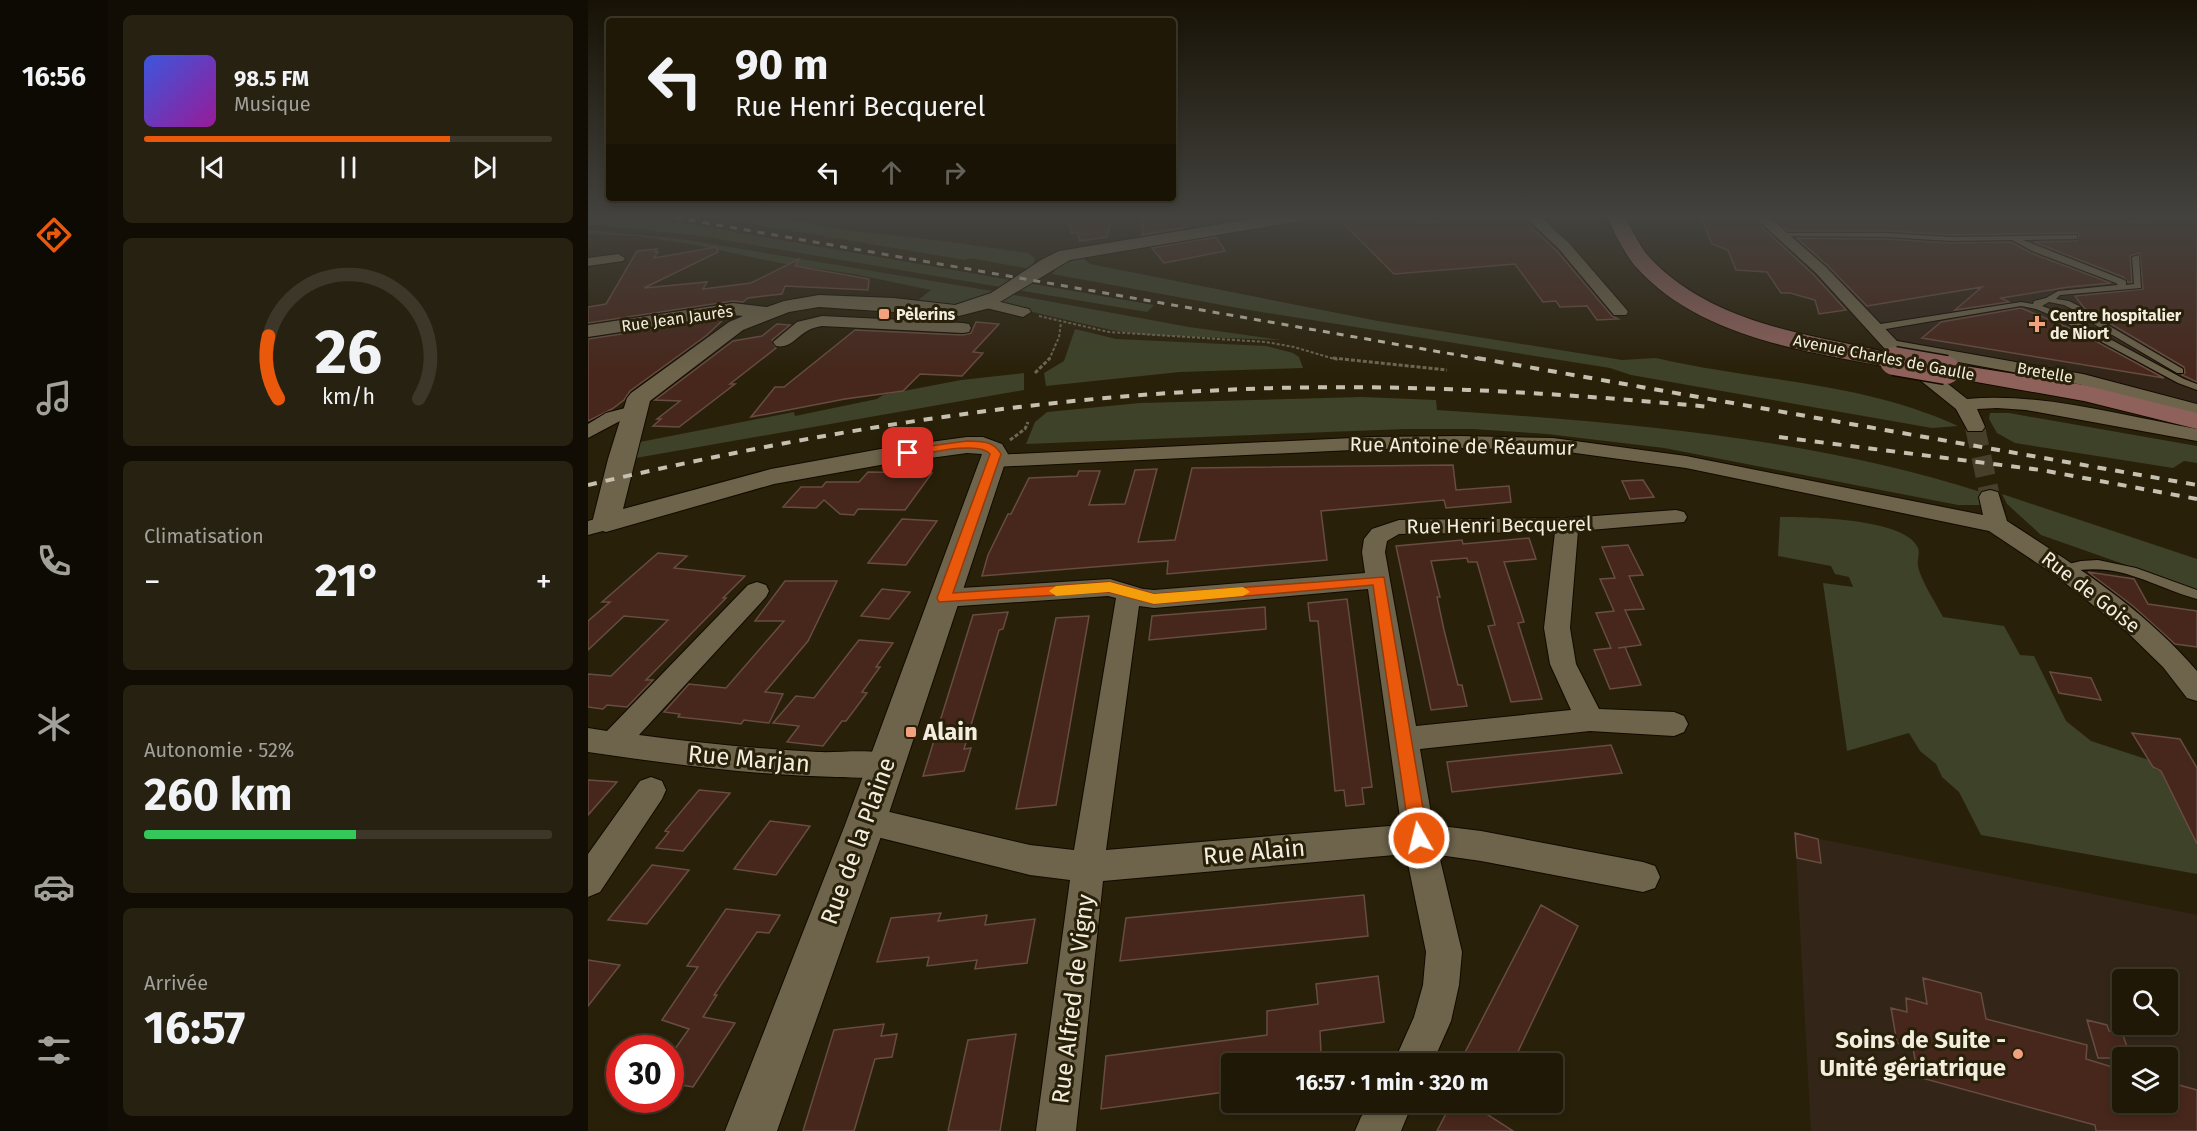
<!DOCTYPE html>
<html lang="fr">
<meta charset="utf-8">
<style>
body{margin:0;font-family:"Fira Sans",sans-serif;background:#272111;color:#f1f3f6;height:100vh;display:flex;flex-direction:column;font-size:22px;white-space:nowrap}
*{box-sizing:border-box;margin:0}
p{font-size:20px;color:#a1a09b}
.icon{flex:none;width:33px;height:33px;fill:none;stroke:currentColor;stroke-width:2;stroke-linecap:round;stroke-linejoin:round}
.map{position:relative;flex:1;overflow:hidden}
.drawer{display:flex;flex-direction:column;gap:15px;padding:15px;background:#110d04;width:480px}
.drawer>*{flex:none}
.top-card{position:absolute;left:18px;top:18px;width:570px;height:183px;border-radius:6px;box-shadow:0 3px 9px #0003,0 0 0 2px #3c3728;background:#1f1807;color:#f1f3f6;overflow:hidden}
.buttons{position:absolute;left:1524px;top:969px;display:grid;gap:12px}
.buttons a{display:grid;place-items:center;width:66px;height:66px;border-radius:6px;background:#1f1807;box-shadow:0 3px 9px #0003,0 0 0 2px #3c3728;font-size:30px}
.speed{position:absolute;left:18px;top:1035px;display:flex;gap:12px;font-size:30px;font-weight:700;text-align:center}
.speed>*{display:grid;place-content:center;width:78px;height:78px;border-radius:50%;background:#1f1807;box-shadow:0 3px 9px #0003,0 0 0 2px #3c3728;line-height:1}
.speed .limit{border:9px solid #d22;background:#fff;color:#111}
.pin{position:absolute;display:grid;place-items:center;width:51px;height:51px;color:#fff;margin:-26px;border-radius:12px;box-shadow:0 3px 9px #0006}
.me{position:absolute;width:66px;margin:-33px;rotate:352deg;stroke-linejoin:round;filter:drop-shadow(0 0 4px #0008)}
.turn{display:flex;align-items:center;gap:21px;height:126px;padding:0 30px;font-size:27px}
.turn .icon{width:78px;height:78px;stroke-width:2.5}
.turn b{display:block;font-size:42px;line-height:51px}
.lanes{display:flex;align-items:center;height:57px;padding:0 30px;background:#0003;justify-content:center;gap:30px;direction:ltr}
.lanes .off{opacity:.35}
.big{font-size:45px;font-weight:700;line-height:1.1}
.drawer .card{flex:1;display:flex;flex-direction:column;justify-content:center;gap:9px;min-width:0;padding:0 21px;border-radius:9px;background:#272111}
.drawer .dial{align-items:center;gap:0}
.dial svg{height:156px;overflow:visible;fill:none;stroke:#3c3728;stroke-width:7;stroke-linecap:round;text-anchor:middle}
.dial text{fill:#f1f3f6;stroke:none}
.song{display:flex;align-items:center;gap:18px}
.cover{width:72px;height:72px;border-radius:9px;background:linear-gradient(135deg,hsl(230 70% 55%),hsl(300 70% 35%))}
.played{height:6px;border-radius:3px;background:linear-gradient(90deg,#ea580c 75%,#3c3728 75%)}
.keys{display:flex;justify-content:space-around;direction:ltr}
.heat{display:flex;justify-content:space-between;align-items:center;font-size:33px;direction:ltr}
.charge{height:9px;border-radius:4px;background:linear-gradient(90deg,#34c759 52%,#3c3728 0)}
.trip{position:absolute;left:633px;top:1053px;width:342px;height:60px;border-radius:6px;background:#1f1807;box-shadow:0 3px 9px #0003,0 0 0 2px #3c3728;font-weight:700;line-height:60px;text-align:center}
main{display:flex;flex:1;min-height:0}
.menu{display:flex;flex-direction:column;width:108px;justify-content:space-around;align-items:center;background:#0c0a03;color:#a1a09b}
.menu .icon{width:42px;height:42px}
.menu .active{color:#ea580c}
.menu b{font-size:27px;color:#f1f3f6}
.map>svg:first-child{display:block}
.medical{fill:#332619;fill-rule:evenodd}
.green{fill:#3d4228}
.building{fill:#47271b;stroke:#674c42;stroke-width:1.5}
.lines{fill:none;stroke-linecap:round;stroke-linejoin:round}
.minor-tunnel{stroke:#473f29;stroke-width:20;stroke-dasharray:20 10;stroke-linecap:butt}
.service-casing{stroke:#120a00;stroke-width:2}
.minor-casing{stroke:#120a00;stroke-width:2}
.tertiary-casing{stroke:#120a00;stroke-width:2}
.secondary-casing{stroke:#120a00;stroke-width:2}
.path-far1{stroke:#6e6753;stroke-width:2;stroke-dasharray:3 2;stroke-linecap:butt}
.path{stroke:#6e6753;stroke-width:3;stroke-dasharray:4 2;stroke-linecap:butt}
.service{fill:#6e644b;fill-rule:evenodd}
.minor{fill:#6e644b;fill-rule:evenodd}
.tertiary{fill:#6e644b;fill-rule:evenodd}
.secondary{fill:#8e615b;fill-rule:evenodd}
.rail-far1{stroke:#c6c0b0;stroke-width:3;stroke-dasharray:7 7;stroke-linecap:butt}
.rail{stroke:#c6c0b0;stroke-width:4;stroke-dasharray:9 9;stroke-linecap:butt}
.secondary-bridge-casing{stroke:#120a00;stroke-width:31;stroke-linecap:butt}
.secondary-bridge{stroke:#8e615b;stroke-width:28}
.route{fill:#ea580c;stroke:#983908;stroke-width:1.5}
.slow{fill:#f59e0b}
.poi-dot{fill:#f2a17e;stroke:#292009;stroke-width:2}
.labels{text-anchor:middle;stroke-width:6;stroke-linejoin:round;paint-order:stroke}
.far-poi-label{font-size:16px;font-weight:bold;fill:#f2edde;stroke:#292009;text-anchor:start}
.far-street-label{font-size:16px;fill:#f2edde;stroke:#292009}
.street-label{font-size:20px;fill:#f2edde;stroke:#292009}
.near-poi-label{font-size:24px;font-weight:bold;fill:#f2edde;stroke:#292009;text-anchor:start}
.near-street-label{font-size:24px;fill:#f2edde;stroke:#292009}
</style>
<main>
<nav class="menu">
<b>16:56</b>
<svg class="icon active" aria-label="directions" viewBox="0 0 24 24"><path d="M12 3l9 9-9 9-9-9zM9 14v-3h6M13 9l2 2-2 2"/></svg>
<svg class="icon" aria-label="music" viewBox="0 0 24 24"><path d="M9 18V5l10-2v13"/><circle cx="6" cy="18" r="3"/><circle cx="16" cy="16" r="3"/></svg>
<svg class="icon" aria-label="phone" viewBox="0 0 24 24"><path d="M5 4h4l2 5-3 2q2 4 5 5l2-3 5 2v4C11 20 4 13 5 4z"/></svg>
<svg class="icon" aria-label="climate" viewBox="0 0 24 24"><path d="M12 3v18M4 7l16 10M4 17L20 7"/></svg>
<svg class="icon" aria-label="car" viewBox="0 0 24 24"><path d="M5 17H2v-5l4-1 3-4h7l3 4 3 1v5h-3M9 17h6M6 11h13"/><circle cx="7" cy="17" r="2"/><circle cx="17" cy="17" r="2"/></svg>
<svg class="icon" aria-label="filters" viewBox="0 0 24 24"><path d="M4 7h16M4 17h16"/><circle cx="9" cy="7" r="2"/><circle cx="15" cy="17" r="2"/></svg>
</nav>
<section class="drawer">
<div class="card">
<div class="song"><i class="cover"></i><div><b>98.5 FM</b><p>Musique</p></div></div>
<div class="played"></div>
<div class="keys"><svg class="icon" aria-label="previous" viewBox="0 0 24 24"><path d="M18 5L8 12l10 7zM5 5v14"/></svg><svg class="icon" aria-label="pause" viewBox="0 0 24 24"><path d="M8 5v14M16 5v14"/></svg><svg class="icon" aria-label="next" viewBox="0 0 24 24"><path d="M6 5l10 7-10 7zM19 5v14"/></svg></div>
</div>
<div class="card dial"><svg viewBox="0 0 100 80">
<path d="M14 69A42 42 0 1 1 86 69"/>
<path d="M14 69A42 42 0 0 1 9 37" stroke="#ea580c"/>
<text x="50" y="56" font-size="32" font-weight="700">26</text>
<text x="50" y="72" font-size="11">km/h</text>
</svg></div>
<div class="card"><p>Climatisation</p>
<div class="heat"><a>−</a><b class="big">21°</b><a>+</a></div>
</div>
<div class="card"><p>Autonomie · 52%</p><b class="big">260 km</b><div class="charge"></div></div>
<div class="card"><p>Arrivée</p><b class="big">16:57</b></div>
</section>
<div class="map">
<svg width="1609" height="1131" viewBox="0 0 1609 1131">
<rect width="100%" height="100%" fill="#292009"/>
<path class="medical" d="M1609,215V407L1541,386L1334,346L1301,337L1211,243L1220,237H1271L1252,216Z
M1207,834L1609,915V1131H1223ZM1534,980H1580V1024H1534ZM1534,1058H1580V1102H1534Z"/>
<path class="green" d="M0,215H50L566,305L559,312L113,236L0,224Z
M110,215H172L257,230L355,241L441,253L447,259L443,269L382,258L377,260Z
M0,230L99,240L410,292L364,305L329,301L343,290L266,274L191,263L103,244L49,236L0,234Z
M495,258L502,264L790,321L1034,360L1068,358C1171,382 1272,381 1370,426L1344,428L1043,375L1022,368L661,310L464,274L473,263Z
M421,294L601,327L693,340L557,335L523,330L410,304Z
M487,329L528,339L678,346L705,353L711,357L715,368L592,372L458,386L456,373L476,361Z
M436,373V390L42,459L52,442L206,412L207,416L289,399L295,395L373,380Z
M774,397L848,400L849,410C1030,422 1223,437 1396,493L1392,505H1370L1076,448L959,434L885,429H817L438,444L447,422L459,412L552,403Z
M1402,413H1421L1609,446V463L1596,461L1585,468L1427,443L1409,433L1401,419Z
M1414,494L1609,559V590L1453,535L1419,504Z
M1192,517C1220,517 1318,518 1330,548C1332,553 1329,560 1330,566C1333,581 1348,603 1355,617L1416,626L1432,655L1446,656L1478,721L1503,741L1561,760L1568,770L1573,771L1609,841V874L1393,835L1371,792L1354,777L1348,764L1332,751L1321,733L1259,751L1235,583L1265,587L1261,577L1247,574L1243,566L1190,556Z"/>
<path class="building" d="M524,215L519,237L492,241L489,232L483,233L480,216Z
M555,215H599V227L554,235Z
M747,215H826L833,223L907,215H930L969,251L1024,316L1030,319L1009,320L999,306L972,307L968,301L955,302L927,264L806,274Z
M1446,215H1505L1562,224L1559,215H1609V382L1594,375L1597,373L1596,367L1496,308L1487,296L1555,289L1552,253L1542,256L1544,282H1540L1535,277L1446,242L1489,241L1491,235L1489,233L1363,235L1299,231H1200L1183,216Z
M1131,216H1162L1226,275L1258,310L1231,314L1227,300L1202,293H1193L1179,272L1148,270L1140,250L1124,244L1114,219H1135Z
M628,237L637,251L576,263L564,248Z
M1209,238L1299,239L1363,243L1423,242L1443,253L1523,283L1481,287L1413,298L1421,302L1367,310L1394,287L1279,306L1239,265Z
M128,247L130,252L56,288L119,282L115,289L163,283L211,259L207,266L281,279L280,290L197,286L194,294L160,298L155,302L145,301L0,323V307L18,304L49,251L69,249L67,252H70L66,258Z
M1433,308L1491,332L1576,378L1334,338L1353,322Z
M137,318L119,335L42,391L36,400L24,409L0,421V339Z
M388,322L411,324L385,352L395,353L374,376L332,374L315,391L257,399L163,417L187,387H196L267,330L375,335L383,333Z
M189,324L202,325L184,340L188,348L142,384H147L91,427L65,426L73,419H69L92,401L67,400L145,341L174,336Z
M865,465L868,490L921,486L923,502L858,508L856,500L733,511L739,560L579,574L580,561L394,576L400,555L420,514H423L441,478L489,476L491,471H512L501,505L537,504L547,470L569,469L550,542L587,540L604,468Z
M280,472L344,473L317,510L270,509L266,515L252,514L236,500L228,508L195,507L213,487H234L238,482H271Z
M1055,480L1066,497L1042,499L1034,481Z
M314,519L349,521L318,565L280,563Z
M941,538L948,559L916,562L936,622L930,623L954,699L923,702L900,626L907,625L889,562H880L879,558L843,561L852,597H849L856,630L870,685H874L879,706L843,710L808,546L874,540L875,544Z
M1040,545L1055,575L1041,576L1056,609L1037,610L1053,645L1030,648L1037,647L1053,685L1022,689L1006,650L1023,648L1008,613L1026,611L1012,579L1027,578L1014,547Z
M70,553L99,556L86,568L157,576L135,598H138L58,680H65L39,707L19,705L15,709L0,707V674L23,676L80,620L36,616L0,650V621L22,602H14Z
M1500,572L1546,579L1560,604L1609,611V647L1587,644L1545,606Z
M197,581H249L220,641L177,692L195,694L181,723L156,720L153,724L138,722L90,717L92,714L76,712L101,684L138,688L196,621H167Z
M294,589L322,592L301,619L273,616Z
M759,599L784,787L774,788L776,804L758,806L756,790L747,791L730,621H722L720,603Z
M677,607L678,629L561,640L564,616Z
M420,612L415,629L411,630L376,749L383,748L376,771L335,776L385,615Z
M501,616L468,805L428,809L468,618Z
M271,640L305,643L288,667H292L274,692L279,693L258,721H254L235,746L199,742L211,726L185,723L208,696L226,698Z
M1462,672L1503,678L1513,700L1471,693Z
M1544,733L1592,739L1609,768V844L1573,771L1565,767Z
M1023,745L1034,773L864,792L859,762Z
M0,780L29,782L0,815Z
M111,790L142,793L95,851L68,848L81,832L77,831Z
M182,821L222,826L188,875L146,869Z
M1207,833L1230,839L1233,863L1209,858Z
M64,865L101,870L59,924L20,920Z
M776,895L780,936L532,961L538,918Z
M953,905L990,926L924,1064H871Z
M138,909L192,915L181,933L169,932L126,995H129L115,1017L147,1023L105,1087L82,1083V1056L101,1029L74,1020L110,967L99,966Z
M353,913L350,921L399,915L397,925L447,919L439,963L387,969L389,960L339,966L341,957L289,962L303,918Z
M0,960L32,965L0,1006Z
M790,976L796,1022L732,1031L733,1054L680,1064H644V1091L513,1109L518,1056L679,1035V1011L730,1004L728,984Z
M1335,978L1393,993L1398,1019L1499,1045L1498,1059L1534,1070V1102H1580V1082L1609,1090V1131H1508L1507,1125L1330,1077L1325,1048L1309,1043L1303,1008L1319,1012L1318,998L1339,1004Z
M1499,1020L1519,1025L1521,1031L1535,1035L1542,1056L1534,1054V1058H1510Z
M296,1024L293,1036L309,1034L304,1057L287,1059L266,1131H215L246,1030Z
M428,1034L412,1131H360L380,1040Z
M864,1102H906L900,1115L925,1131H849Z"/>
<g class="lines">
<path class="minor-tunnel" d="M1387,427L1402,497"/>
<defs>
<path id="service" d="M1195,233H1299L1363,237L1486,235H1489V239L1435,240L1534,279L1538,281V285L1546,284L1544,257L1551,255L1553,288L1472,295L1468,299L1481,301L1493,307L1494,310L1595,369V373H1589L1492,316L1481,317L1596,379L1609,384V390L1590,383L1469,318L1448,309L1433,306L1286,331L1282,328L1286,325L1433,302L1445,304L1446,301L1458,298L1470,291L1530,285L1528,283L1444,251L1424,240L1363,241L1299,237L1193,236L1191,235ZM1461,302L1476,305L1486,310V312L1473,313L1454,306Z
M1510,560L1548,568L1609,590V599C1559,585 1531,560 1476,573L1470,569L1472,566L1493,561Z"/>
<path id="minor" d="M340,215H359L352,219L342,218Z
M935,215H950L981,243L1038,309L1040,312L1038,315H1026L971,249Z
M1164,215H1179L1238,267L1309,341L1495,374L1609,404V416L1495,385L1321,353L1379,399C1453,392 1536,416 1609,429V441L1438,410L1409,408L1389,409L1397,427L1394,431H1380L1368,409L1307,360L1228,273Z
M30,254L37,258L35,261L0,266V258Z
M396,298L441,309L443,312L435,317L390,306L388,303L390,300Z
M234,316L375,323L381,324L383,328L381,332L375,333L234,326C229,327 224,328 219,331C208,337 202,349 188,346L185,342L209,322Z
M45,406L52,408L55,412L52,416L32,421L0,438V424L18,413Z
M872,436L965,438L1098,456L1395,515L1391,497L1394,492L1402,490L1410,492L1419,521C1487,565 1556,609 1609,671V701L1599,698L1575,667L1539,632L1467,575L1401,531L1098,468L965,450L872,448L785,449L406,467L399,465L396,461L399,457L406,455L785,437Z
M1088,510L1096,512L1099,517L1096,522L990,531L982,628L988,664L1011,709L1086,712L1096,716L1100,724L1096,732L1086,736L1002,731L832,749L845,825L893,831L1055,862L1067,866L1072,877L1067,888L1055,892L893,861L851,855L874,952L871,985L863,1021L844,1064H805L826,1017L835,985L838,952L818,854L515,881L488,1131H448L482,880L442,875L293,838L277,839L266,835L261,825L266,815L277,811L293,810L442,845L486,850L528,598L520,596L356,607L347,604L344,598L347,592L356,589L522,579L555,589L566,590L777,573L774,552L776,539L784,529L811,520L979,518ZM967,532L956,628L962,664L983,710L828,726L797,552L799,541L811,534ZM780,589L813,825L518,850L551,606L566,608Z
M18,516L26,518L29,523L26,528L0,535V521Z
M169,582L178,585L181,591L178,597L51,735C110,743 170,749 230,752C255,753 284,748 308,756L312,765L308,774C289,780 268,777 248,777C165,775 82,764 0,752V728L19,731L160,585Z
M63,777L74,781L78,790L74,799L12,892L0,897V854L52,781Z
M784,1102H825L813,1131H767L773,1117Z"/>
<path id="tertiary" d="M688,215H726L724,219L718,220L482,260L402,308L363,318L346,320L339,318L336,314L231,307L201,312L155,330L62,401L35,509L183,469L298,448L379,437H395L414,444L420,454L297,825L189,1131H137L257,825L394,454L379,453L298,464L186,484L18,532L8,529L4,523L20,459L39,398L43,393L141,322L155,316L145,315L0,337V325L145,303L179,307L196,301L231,295L306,298L367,305L403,293L453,260L471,251Z"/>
<path id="secondary" d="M1018,215H1036C1044,229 1051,246 1062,258C1129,328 1227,334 1315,356L1318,361L1315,366L1306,368C1218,352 1110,337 1047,266C1035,251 1026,232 1018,215Z
M1358,363L1496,385L1609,413V429L1496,401L1349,375L1346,370L1349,365Z"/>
</defs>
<use href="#service" class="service-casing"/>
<use href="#minor" class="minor-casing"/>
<use href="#tertiary" class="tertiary-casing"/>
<use href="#secondary" class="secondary-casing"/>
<path class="path-far1" d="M451,316L521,332L678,342L706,347L750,360
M461,360L471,337L473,323"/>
<path class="path" d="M745,358L859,370
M447,373L462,358
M422,440L437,429L440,422"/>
<use href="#service" class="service"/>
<use href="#minor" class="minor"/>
<use href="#tertiary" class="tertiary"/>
<use href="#secondary" class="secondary"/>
<path class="rail-far1" d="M73,215L898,360"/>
<path class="rail" d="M889,358L1609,485
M1191,437L1453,470L1609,499
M0,485C209,436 420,400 635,390C798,382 961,392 1123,407"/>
<defs>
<path id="secondary-bridge" d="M1306,361L1358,370"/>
</defs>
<use href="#secondary-bridge" class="secondary-bridge-casing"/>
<use href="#secondary-bridge" class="secondary-bridge"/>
</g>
<linearGradient id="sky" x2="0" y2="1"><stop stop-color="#171205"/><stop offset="0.58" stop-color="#43423e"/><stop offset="1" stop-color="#43423e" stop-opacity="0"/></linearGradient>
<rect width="1609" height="373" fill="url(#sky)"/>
<path class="route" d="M379,441C393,441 406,441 413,454L365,593L522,582L566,594L796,577L840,838L838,844L831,846L825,844L822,838L785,585L566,604L521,592L351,602L349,598L402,454C391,440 337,454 320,457L314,453L320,449Z"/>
<path class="slow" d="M522,582L566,594L655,587L662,592L655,596L566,604L521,592L468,596L461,591L468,586Z"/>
<g class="poi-dot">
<rect x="290" y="308" width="12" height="12" rx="3"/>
<path d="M1446 315h6v6h6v6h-6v6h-6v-6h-6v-6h6z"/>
<rect x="317" y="726" width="12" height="12" rx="3"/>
<circle cx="1430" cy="1054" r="6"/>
</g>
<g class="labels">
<g class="far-poi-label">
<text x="308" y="320">Pèlerins</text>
<text x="1462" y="321">Centre hospitalier<tspan x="1462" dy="18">de Niort</tspan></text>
</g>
<g class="far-street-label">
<text transform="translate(89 318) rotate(-8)" y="6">Rue Jean Jaurès</text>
<text transform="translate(1296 357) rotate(11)" y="6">Avenue Charles de Gaulle</text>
<text transform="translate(1457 372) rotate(10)" y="6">Bretelle</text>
</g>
<g class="street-label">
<text transform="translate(874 446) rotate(1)" y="7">Rue Antoine de Réaumur</text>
<text transform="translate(911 525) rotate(-1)" y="7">Rue Henri Becquerel</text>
<text transform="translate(1503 592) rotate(38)" y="7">Rue de Goise</text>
</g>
<g class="near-poi-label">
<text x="335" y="740">Alain</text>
<text x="1418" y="1048" text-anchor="end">Soins de Suite -<tspan x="1418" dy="28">Unité gériatrique</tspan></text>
</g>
<g class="near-street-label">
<text transform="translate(161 759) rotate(5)" y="8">Rue Marjan</text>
<text transform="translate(270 841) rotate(-70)" y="8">Rue de la Plaine</text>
<text transform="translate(666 852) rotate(-5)" y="8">Rue Alain</text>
<text transform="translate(485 999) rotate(-83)" y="8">Rue Alfred de Vigny</text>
</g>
</g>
</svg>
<div class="buttons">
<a><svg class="icon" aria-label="search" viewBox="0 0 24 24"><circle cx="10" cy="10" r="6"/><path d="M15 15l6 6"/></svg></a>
<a><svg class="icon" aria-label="layers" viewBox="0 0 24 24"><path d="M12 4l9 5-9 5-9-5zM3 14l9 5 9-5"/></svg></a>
</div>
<div class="speed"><div class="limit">30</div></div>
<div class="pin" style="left:320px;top:453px;background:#d93025"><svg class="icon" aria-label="arrive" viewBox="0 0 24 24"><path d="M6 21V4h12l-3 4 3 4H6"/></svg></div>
<svg class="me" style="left:831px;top:838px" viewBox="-20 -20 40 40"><circle r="17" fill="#ea580c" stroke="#fff" stroke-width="3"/><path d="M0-11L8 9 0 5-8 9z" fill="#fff"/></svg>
<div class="trip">16:57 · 1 min · 320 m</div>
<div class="top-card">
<div class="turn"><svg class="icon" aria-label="left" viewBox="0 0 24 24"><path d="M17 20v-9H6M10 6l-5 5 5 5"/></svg><div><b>90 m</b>Rue Henri Becquerel</div></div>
<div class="lanes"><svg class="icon" aria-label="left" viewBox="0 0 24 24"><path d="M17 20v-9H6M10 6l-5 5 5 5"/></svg><svg class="icon off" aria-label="ahead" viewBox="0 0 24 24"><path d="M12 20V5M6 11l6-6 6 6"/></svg><svg class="icon off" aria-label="right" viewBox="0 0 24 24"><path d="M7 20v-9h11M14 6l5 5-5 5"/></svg></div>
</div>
</div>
</main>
